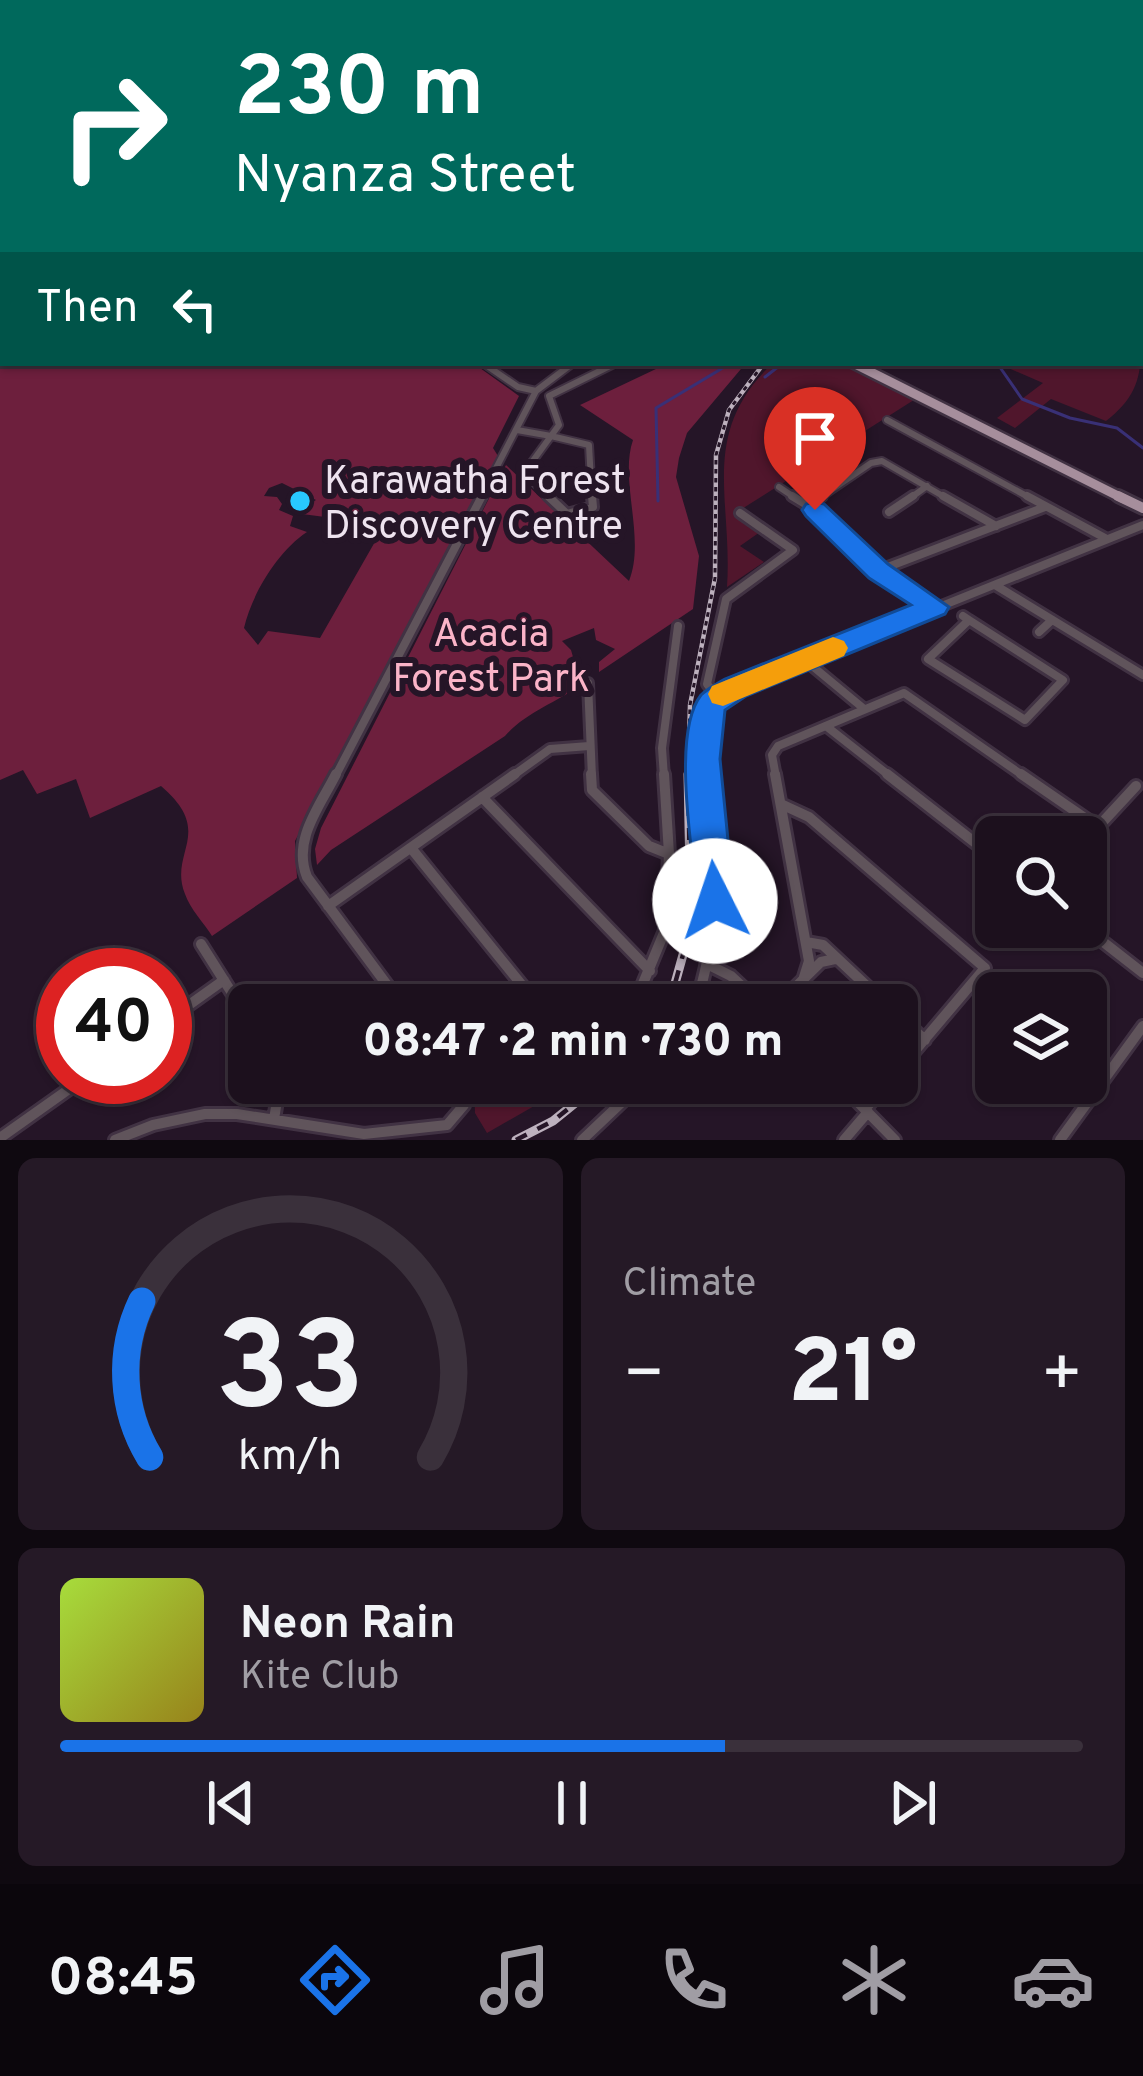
<!DOCTYPE html>
<meta charset="utf-8">
<style>
body{margin:0;font-family:Overpass,sans-serif;background:#251926;color:#f1f3f6;height:100vh;display:flex;flex-direction:column;font-size:45px;white-space:nowrap}
*{box-sizing:border-box;margin:0}
p{font-size:39px;color:#a09da4}
.icon{flex:none;width:66px;height:66px;fill:none;stroke:currentColor;stroke-width:2;stroke-linecap:round;stroke-linejoin:round}
.map{position:relative;height:1140px;overflow:hidden}
.side{display:flex;flex-direction:column;gap:18px;padding:18px;background:#0f0910;flex:1}
.side>*{flex:none}
.hud{position:absolute;left:0px;top:0px;width:1143px;height:366px;box-shadow:0 3px 9px #0004,0 0 0 3px #3a303b;background:#00695c;color:#fff;overflow:hidden}
.buttons{position:absolute;left:975px;top:816px;display:grid;gap:24px}
.buttons a{display:grid;place-items:center;width:132px;height:132px;border-radius:18px;background:#1c101d;box-shadow:0 3px 9px #0004,0 0 0 3px #3a303b;font-size:60px}
.speed{position:absolute;left:36px;top:948px;display:flex;gap:24px;font-size:60px;font-weight:700;text-align:center}
.speed>*{display:grid;place-content:center;width:156px;height:156px;border-radius:50%;background:#1c101d;box-shadow:0 3px 9px #0004,0 0 0 3px #3a303b;line-height:1}
.speed .limit{border:18px solid #d22;background:#fff;color:#111}
.pin{position:absolute;display:grid;place-items:center;width:102px;height:102px;color:#fff;margin:-123px -51px;border-radius:50% 50% 50% 0;rotate:-45deg;box-shadow:0 0 12px #0007}
.pin .icon{rotate:45deg}
.me{position:absolute;width:132px;margin:-66px;rotate:356deg;stroke-linejoin:round;filter:drop-shadow(0 0 9px #0008)}
.turn{display:flex;align-items:center;gap:42px;height:252px;padding:0 36px;font-size:54px}
.turn .icon{width:156px;height:156px;stroke-width:2.5}
.turn b{display:block;font-size:84px;line-height:102px}
.then{display:flex;align-items:center;height:114px;padding:0 36px;background:#0003;gap:24px;font-size:45px}
.big{font-size:90px;font-weight:800;line-height:1.1}
.side .tile{flex:1;display:flex;flex-direction:column;justify-content:center;gap:18px;min-width:0;padding:0 42px;border-radius:18px;background:#251926}
.side .dial{align-items:center;gap:0}
.dial svg{height:312px;overflow:visible;fill:none;stroke:#3a303b;stroke-width:7;stroke-linecap:round;text-anchor:middle}
.dial text{fill:#f1f3f6;stroke:none}
.song{display:flex;align-items:center;gap:36px}
.cover{width:144px;height:144px;border-radius:18px;background:linear-gradient(135deg,hsl(80 70% 55%),hsl(50 70% 35%))}
.played{height:12px;border-radius:6px;background:linear-gradient(90deg,#1a73e8 65%,#3a303b 65%)}
.keys{display:flex;justify-content:space-around;direction:ltr}
.heat{display:flex;justify-content:space-between;align-items:center;font-size:66px;direction:ltr}
.side .tiles{flex:1;display:grid;gap:18px;grid-template-columns:1fr 1fr}
.tile:last-child{grid-column:span 2}
.trip{position:absolute;left:228px;top:984px;width:690px;height:120px;border-radius:18px;background:#1c101d;box-shadow:0 3px 9px #0004,0 0 0 3px #3a303b;font-weight:800;line-height:120px;text-align:center}
.tabs{display:flex;height:192px;justify-content:space-around;align-items:center;background:#0b060c;color:#a09da4}
.tabs .icon{width:84px;height:84px}
.tabs .active{color:#1a73e8}
.tabs b{font-size:54px;color:#f1f3f6}
.map>svg:first-child{display:block}
.green{fill:#50162c}
.forest{fill:#6d1f3d;fill-rule:evenodd}
.lines{fill:none;stroke-linecap:round;stroke-linejoin:round}
.stream{stroke:#393076;stroke-width:3}
.minor-far3-casing{stroke:#413243;stroke-width:6}
.minor-far2-casing{stroke:#413243;stroke-width:10}
.minor-far1-casing{stroke:#413243;stroke-width:14}
.minor-casing{stroke:#413243;stroke-width:16}
.major-far2-casing{stroke:#413243;stroke-width:8}
.major-far1-casing{stroke:#413243;stroke-width:14}
.major-casing{stroke:#413243;stroke-width:16}
.minor-far3{stroke:#60545b;stroke-width:3}
.minor-far2{stroke:#60545b;stroke-width:6}
.minor-far1{stroke:#60545b;stroke-width:8}
.minor{stroke:#60545b;stroke-width:10}
.major-far2{stroke:#a68e9c;stroke-width:4.5}
.major-far1{stroke:#a68e9c;stroke-width:9}
.major{stroke:#a68e9c;stroke-width:10}
.rail-far1-casing{stroke:#bdb1be;stroke-width:4.5}
.rail-casing{stroke:#bdb1be;stroke-width:9}
.rail-far1{stroke:#251527;stroke-width:3;stroke-dasharray:4.5;stroke-linecap:butt}
.rail{stroke:#251527;stroke-width:4.5;stroke-dasharray:12;stroke-linecap:butt}
.route{fill:#1a73e8;stroke:#114b97;stroke-width:3}
.slow{fill:#f59e0b}
.poi-dot{fill:#28c8ff;stroke:#251527;stroke-width:4.5}
.labels{text-anchor:middle;stroke-width:12;stroke-linejoin:round;paint-order:stroke}
.poi-label{font-size:39px;fill:#eee3ef;stroke:#251527;text-anchor:start}
.park-label{font-size:39px;fill:#fbb4c8;stroke:#251527}
</style>
<div class="map">
<svg width="1143" height="1140" viewBox="0 0 1143 1140">
<rect width="100%" height="100%" fill="#251527"/>
<path class="green" d="M1140,336C1143,375 1137,397 1106,421L1051,399L1015,428L997,418L1043,383L997,363H1140Z
M773,363H840L917,398L737,512L744,524L760,532L740,546L764,562L727,587C733,499 698,433 773,363Z
M474,1083H567L569,1086L487,1133L475,1113Z"/>
<path class="forest" d="M0,112L3,363H473L519,396L493,448L498,456L295,841L297,878L212,936C204,923 190,909 185,894C168,852 216,833 161,786L90,818L76,779L37,794L23,770L0,780ZM282,483L316,500L300,509L302,514L348,520L350,525L341,533L376,540L320,638L268,631L258,645L244,628C252,594 277,552 307,532L290,526L293,516L279,510L282,504L277,497L264,496L269,488Z
M686,363H746L687,433L679,458L676,477L699,556L693,609L599,672V662L615,649L596,640L594,628L562,641L571,650L581,685C555,703 525,713 505,736L331,850L317,865L315,849L321,828L506,465L629,581C646,539 619,480 633,440L580,405L658,368Z"/>
<g class="lines">
<path class="stream" d="M632,0H693
M800,0L899,3
M997,363L1022,399L1070,418L1117,428L1143,448
M765,377L783,363
M658,501L656,408L731,363"/>
<defs>
<path id="minor-far3" d="M65,0L71,3
M183,0L189,3
M219,0L223,3
M414,0L422,3
M546,0L559,3
M608,0L613,3
M20,3L36,0
M101,3L117,0
M144,3L160,0
M508,3L520,0
M575,3L585,0"/>
<path id="minor-far2" d="M483,363L518,387L536,391
M887,420L1032,499
M517,430L551,436
M551,436L589,445L592,499
M551,436L524,473L551,499
M551,436L559,425L549,396L616,363
M779,487L797,499
M480,499L536,391L573,363
M818,499L871,463L882,461L948,499
M909,499L927,486"/>
<path id="minor-far1" d="M548,496L567,514L593,507L592,496
M792,496L815,510L879,571L934,606
M943,496L996,526
M1027,496L1105,538
M808,505L822,496
M889,512L913,496
M880,570L1045,507
M995,585L1143,675
M963,616L969,620
M969,620L1063,680L1025,720L928,659Z
M1039,632L1052,620
M805,660L863,708
M588,683L592,777
M718,698L707,684L726,599L793,550L740,513
M826,726L891,777
M335,777L482,496
M511,777L550,749L589,746
M664,777L662,748L678,626
M704,777V721L723,694L1143,525
M776,777L772,755L778,746L904,693L1025,777"/>
<path id="minor" d="M336,774C320,806 292,840 307,877L402,1005
M591,774L592,790L649,846L669,854
M775,774L809,961L804,977
M887,774L996,859
M1021,774L1098,827
M482,797L650,971
M783,805L809,817L985,968L897,1072
M1086,840L1136,786
M411,848L538,1005
M328,906L515,774
M1084,927L1143,973
M806,942L823,945L887,1005
M201,944L249,1020
M711,966L731,976L762,1005
M634,1005L666,928L669,854L664,774
M695,1005C723,929 712,853 703,774
M777,1005L821,962L835,959
M897,1014L925,1040
M165,1022L224,980
M839,1083L895,1140
M865,1109L888,1083
M274,1119L280,1083
M0,1138L86,1077
M115,1140L153,1125L205,1114H237L364,1134L447,1125L464,1105L460,1083
M582,1140L642,1083
M844,1140L868,1112
M1060,1140L1143,1026"/>
<path id="major-far2" d="M252,0L259,3
M841,0L846,3"/>
<path id="major-far1" d="M853,363L1124,499"/>
<path id="major" d="M1118,496L1143,508"/>
</defs>
<use href="#minor-far3" class="minor-far3-casing"/>
<use href="#minor-far2" class="minor-far2-casing"/>
<use href="#minor-far1" class="minor-far1-casing"/>
<use href="#minor" class="minor-casing"/>
<use href="#major-far2" class="major-far2-casing"/>
<use href="#major-far1" class="major-far1-casing"/>
<use href="#major" class="major-casing"/>
<use href="#minor-far3" class="minor-far3"/>
<use href="#minor-far2" class="minor-far2"/>
<use href="#minor-far1" class="minor-far1"/>
<use href="#minor" class="minor"/>
<use href="#major-far2" class="major-far2"/>
<use href="#major-far1" class="major-far1"/>
<use href="#major" class="major"/>
<defs>
<path id="rail-far1" d="M850,0L855,3
M688,777L690,705L715,578L716,455L729,410L764,363"/>
<path id="rail" d="M669,1005L691,926L688,774
M516,1140L553,1121L600,1083"/>
</defs>
<use href="#rail-far1" class="rail-far1-casing"/>
<use href="#rail" class="rail-casing"/>
<use href="#rail-far1" class="rail-far1"/>
<use href="#rail" class="rail"/>
</g>
<path class="route" d="M815,502L824,504L888,564L949,607L945,614L746,696L725,710L720,759L734,901L728,913L715,918L702,913L697,901C693,853 671,733 701,695C707,689 717,684 725,679L911,605L869,578L806,516L802,510L806,504Z"/>
<path class="slow" d="M833,637L844,641L848,648L844,656L723,706L712,703L708,694L712,686Z"/>
<circle class="poi-dot" cx="300" cy="501" r="12"/>
<g class="labels">
<g class="poi-label">
<text x="324" y="493">Karawatha Forest<tspan x="324" dy="45">Discovery Centre</tspan></text>
</g>
<g class="park-label">
<text x="491" y="646">Acacia<tspan x="491" dy="45">Forest Park</tspan></text>
</g>
</g>
</svg>
<div class="buttons">
<a><svg class="icon" aria-label="search" viewBox="0 0 24 24"><circle cx="10" cy="10" r="6"/><path d="M15 15l6 6"/></svg></a>
<a><svg class="icon" aria-label="layers" viewBox="0 0 24 24"><path d="M12 4l9 5-9 5-9-5zM3 14l9 5 9-5"/></svg></a>
</div>
<div class="speed"><div class="limit">40</div></div>
<div class="pin" style="left:815px;top:510px;background:#d93025"><svg class="icon" aria-label="arrive" viewBox="0 0 24 24"><path d="M6 21V4h12l-3 4 3 4H6"/></svg></div>
<svg class="me" style="left:715px;top:901px" viewBox="-20 -20 40 40"><circle r="19" fill="#fff"/><path d="M0-13L10 11 0 6-10 11z" fill="#1a73e8"/></svg>
<div class="trip">08:47 · 2 min · 730 m</div>
<div class="hud">
<div class="turn"><svg class="icon" aria-label="right" viewBox="0 0 24 24"><path d="M7 20v-9h11M14 6l5 5-5 5"/></svg><div><b>230 m</b>Nyanza Street</div></div>
<div class="then">Then<svg class="icon" aria-label="left" viewBox="0 0 24 24"><path d="M17 20v-9H6M10 6l-5 5 5 5"/></svg></div>
</div>
</div>
<section class="side">
<div class="tiles">
<div class="tile dial"><svg viewBox="0 0 100 80">
<path d="M14 69A42 42 0 1 1 86 69"/>
<path d="M14 69A42 42 0 0 1 12 29" stroke="#1a73e8"/>
<text x="50" y="56" font-size="32" font-weight="700">33</text>
<text x="50" y="72" font-size="11">km/h</text>
</svg></div>
<div class="tile"><p>Climate</p>
<div class="heat"><a>−</a><b class="big">21°</b><a>+</a></div>
</div>
<div class="tile">
<div class="song"><i class="cover"></i><div><b>Neon Rain</b><p>Kite Club</p></div></div>
<div class="played"></div>
<div class="keys"><svg class="icon" aria-label="previous" viewBox="0 0 24 24"><path d="M18 5L8 12l10 7zM5 5v14"/></svg><svg class="icon" aria-label="pause" viewBox="0 0 24 24"><path d="M8 5v14M16 5v14"/></svg><svg class="icon" aria-label="next" viewBox="0 0 24 24"><path d="M6 5l10 7-10 7zM19 5v14"/></svg></div>
</div>
</div>
</section>
<nav class="tabs">
<b>08:45</b>
<svg class="icon active" aria-label="directions" viewBox="0 0 24 24"><path d="M12 3l9 9-9 9-9-9zM9 14v-3h6M13 9l2 2-2 2"/></svg>
<svg class="icon" aria-label="music" viewBox="0 0 24 24"><path d="M9 18V5l10-2v13"/><circle cx="6" cy="18" r="3"/><circle cx="16" cy="16" r="3"/></svg>
<svg class="icon" aria-label="phone" viewBox="0 0 24 24"><path d="M5 4h4l2 5-3 2q2 4 5 5l2-3 5 2v4C11 20 4 13 5 4z"/></svg>
<svg class="icon" aria-label="climate" viewBox="0 0 24 24"><path d="M12 3v18M4 7l16 10M4 17L20 7"/></svg>
<svg class="icon" aria-label="car" viewBox="0 0 24 24"><path d="M5 17H2v-5l4-1 3-4h7l3 4 3 1v5h-3M9 17h6M6 11h13"/><circle cx="7" cy="17" r="2"/><circle cx="17" cy="17" r="2"/></svg>
</nav>
